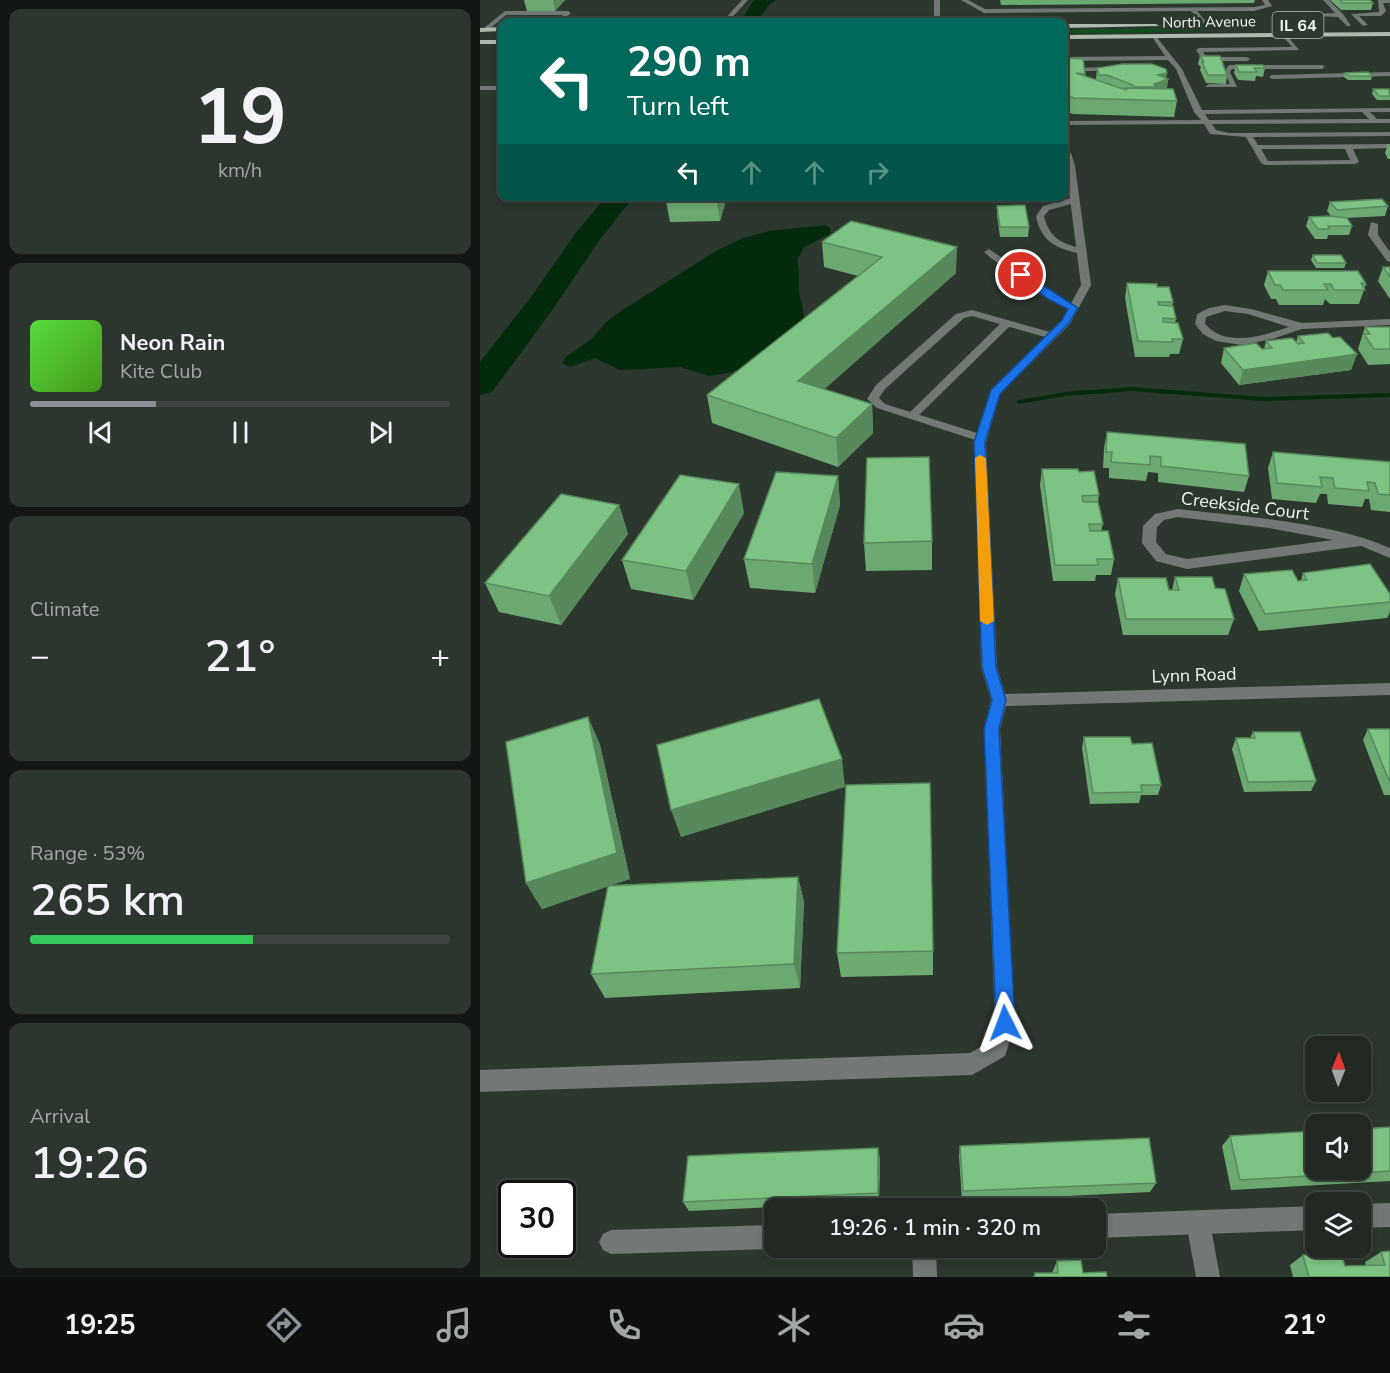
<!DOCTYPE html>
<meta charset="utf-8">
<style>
body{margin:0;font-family:"Nunito Sans",sans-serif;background:#2d352f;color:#f1f3f6;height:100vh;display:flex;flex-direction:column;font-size:22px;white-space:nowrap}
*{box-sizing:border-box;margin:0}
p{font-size:20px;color:#a2a6a5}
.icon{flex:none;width:33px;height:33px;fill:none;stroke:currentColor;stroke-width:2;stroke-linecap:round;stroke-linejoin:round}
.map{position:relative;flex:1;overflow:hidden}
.details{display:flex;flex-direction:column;gap:9px;padding:9px;background:#121713;width:480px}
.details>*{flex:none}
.hud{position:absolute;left:18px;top:18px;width:570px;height:183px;border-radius:12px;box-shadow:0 3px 9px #0003,0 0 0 2px #3e4540;background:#00695c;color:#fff;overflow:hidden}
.needle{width:39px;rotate:1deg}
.buttons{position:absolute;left:825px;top:1036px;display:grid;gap:12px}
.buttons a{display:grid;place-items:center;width:66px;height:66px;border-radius:12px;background:#212922;box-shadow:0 3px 9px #0003,0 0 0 2px #3e4540;font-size:30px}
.speed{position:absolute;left:18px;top:1180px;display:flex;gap:12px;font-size:30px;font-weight:700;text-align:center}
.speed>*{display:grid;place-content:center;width:78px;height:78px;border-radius:50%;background:#212922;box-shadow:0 3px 9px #0003,0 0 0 2px #3e4540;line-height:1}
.speed .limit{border:3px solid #111;border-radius:9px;background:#fff;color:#111}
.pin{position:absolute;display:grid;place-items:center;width:51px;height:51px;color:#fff;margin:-26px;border:3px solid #fff;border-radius:50%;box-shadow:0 2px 6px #0007}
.me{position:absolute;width:66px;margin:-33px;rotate:357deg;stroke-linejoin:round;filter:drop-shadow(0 0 4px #0008)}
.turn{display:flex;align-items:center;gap:21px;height:126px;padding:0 30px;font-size:27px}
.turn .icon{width:78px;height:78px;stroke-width:2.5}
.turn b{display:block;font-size:42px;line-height:51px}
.lanes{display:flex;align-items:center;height:57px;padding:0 30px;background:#0003;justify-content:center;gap:30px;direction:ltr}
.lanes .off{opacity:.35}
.big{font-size:45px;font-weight:600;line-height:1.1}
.details .widget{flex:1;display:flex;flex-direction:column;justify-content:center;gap:9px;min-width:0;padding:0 21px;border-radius:12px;background:#2d352f}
.details .dial{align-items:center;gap:0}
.dial b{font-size:78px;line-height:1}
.song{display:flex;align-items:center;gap:18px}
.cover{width:72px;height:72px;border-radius:9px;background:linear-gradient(135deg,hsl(110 70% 55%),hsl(100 70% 35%))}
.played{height:6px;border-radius:3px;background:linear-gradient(90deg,#8c9099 30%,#3e4540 30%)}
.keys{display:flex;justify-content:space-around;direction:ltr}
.heat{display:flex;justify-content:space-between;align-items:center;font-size:33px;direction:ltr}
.charge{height:9px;border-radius:4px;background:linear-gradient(90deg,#34c759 53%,#3e4540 0)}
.trip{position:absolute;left:284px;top:1198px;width:342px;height:60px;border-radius:12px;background:#212922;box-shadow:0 3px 9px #0003,0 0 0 2px #3e4540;font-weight:600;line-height:60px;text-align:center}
.dock{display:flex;height:96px;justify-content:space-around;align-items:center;background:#0d100e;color:#a2a6a5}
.dock .icon{width:42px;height:42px}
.dock .current{color:#8c9099}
.dock b{font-size:27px;color:#f1f3f6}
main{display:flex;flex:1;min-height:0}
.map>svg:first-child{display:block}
.green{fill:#114e1e}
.water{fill:#032a0b}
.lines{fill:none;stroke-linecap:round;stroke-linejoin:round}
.stream{fill:#032a0b;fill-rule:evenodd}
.river{fill:#032a0b;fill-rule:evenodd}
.lane{fill:#727873;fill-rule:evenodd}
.street{fill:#727873;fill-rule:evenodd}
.primary{fill:#b0bbb0;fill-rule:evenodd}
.wall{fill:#6ca972}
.shaded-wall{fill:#58895c}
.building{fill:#7dc484;stroke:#58895c;stroke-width:1.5}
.route{fill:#1a73e8;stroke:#114b97;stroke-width:1.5}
.slow{fill:#f59e0b}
.labels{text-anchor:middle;stroke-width:6;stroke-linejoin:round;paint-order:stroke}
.far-street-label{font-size:15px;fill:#eff6f0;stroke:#2c372d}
.shield{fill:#2c372d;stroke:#b4bdb6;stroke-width:1.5}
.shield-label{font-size:16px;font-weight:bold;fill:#eff6f0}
.street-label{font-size:18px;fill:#eff6f0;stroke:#2c372d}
</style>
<main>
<section class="details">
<div class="widget dial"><b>19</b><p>km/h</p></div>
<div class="widget">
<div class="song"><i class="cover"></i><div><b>Neon Rain</b><p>Kite Club</p></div></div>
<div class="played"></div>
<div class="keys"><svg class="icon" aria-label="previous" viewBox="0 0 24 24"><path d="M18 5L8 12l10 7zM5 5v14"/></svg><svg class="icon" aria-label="pause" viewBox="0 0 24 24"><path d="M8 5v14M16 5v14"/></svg><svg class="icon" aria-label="next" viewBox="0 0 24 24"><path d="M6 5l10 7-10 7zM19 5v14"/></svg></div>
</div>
<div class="widget"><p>Climate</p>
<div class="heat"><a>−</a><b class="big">21°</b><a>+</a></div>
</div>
<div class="widget"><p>Range · 53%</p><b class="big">265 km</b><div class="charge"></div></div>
<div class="widget"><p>Arrival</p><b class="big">19:26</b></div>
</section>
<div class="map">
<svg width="910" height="1277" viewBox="0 0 910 1277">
<rect width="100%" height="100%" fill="#2c372d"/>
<path class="green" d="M724,28L727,31L584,34V30Z"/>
<path class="water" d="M346,225L351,229L350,234L324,247L317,260L319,269V292L325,321L262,369L243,374L229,376L200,367L140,370L115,358L90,367L82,363L87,356L113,338L126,322L144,309L236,251L263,238L290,231Z"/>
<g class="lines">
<path class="stream" d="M652,387L784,397L910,393V397L784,401L652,391L585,396L539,404L536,402L539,400L585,392Z"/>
<path class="river" d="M274,0H296L288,6L278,22H260Z
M127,196H154L119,241L73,309L12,392L0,395V362L51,297L98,230Z"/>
<path class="lane" d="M262,0H268L248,22H242Z
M454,0H460V22H454Z
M481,0H488L505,9L774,7L785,5L782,0H788L792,6L774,11H717L729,25L726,27L711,11L504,13Z
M843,0H849L863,14L871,26H867L858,17L819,15L855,13Z
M898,0H910V3H903L906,11L901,16H879L888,25L883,26L871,14L899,12Z
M25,11H88L91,13L81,22H75L83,15H26L7,31H3V29Z
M805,33L819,50L723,52L726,57H767L770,59L767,61H724L716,50L719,48L812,47L802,35Z
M671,35H675L702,69L722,110L910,108V112H890L897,119H910V123L732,124L736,130L749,133L910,132V136L773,137L778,145L910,144V148L873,149L879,162L875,164L785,165L781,163L766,137L730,134L724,124L584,125V121L721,120L714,112L696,69L688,60L584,61V57L685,56ZM882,112L889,119L729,120L725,114ZM781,149H865L870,160L788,161Z
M749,65H842L845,67L842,69H752L750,72L757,87H726L728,84H750L744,72Z
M637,67L639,70L584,72V68Z
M910,72V76L792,79L789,77L792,75Z
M0,86H22V90H0Z
M595,197L599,200L598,202L569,210L564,216C570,240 583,244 605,249L607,251L602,254C577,249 561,242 556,216L563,206Z
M891,222L898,224V235L910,252V262L907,261L888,235Z
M509,249L577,296L599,308C585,318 520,265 506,254L504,252Z
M527,320L532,323L531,325L436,418H428V414L523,321Z
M718,1210L726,1214L730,1222L740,1277H716L706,1222L710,1214Z
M432,1248H456L457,1277H433Z"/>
<path class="street" d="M584,151L591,153L595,166L611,285L590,324L520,394L506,443L517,667L525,694L910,683V695L526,706L520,729L535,1023L525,1056L492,1075L0,1092V1070L490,1053L509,1042L515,1023L504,729L511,700L501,667L495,440L397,408L387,399L396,385L476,314L492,310L570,332L582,320L601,285ZM492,316L565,337L511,391L497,433L405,404L399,398L405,389L484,318Z
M745,305L771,309L822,323L910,319V325L822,329L792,339L762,345L736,341L723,334L715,324L717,314L729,308ZM745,311L768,314L809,327C782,336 746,348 725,324L726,317Z
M698,509C765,517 848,521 910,548V558L881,546L707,569L676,561L662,543L663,526L675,514ZM698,517L789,528L853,540L707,559L686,554L676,542L677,527L684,520Z
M910,1203V1227L880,1228V1204Z
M836,1206V1230L615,1238V1214Z
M294,1225V1248H296L294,1249L131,1254L123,1250L119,1242L123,1234L131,1230Z"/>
<path class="primary" d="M584,24H676L679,26L584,28Z
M22,27V31L0,32V28Z
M910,32V36L584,39V35Z
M0,40H22V44H0Z"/>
</g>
<path class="wall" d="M44,0H85L75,11H47Z
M520,0H775L774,3L521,5Z
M850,0H890L893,3L891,10H861Z
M720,56L747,75L746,84L726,83L720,70L721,67L718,64Z
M584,58L605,74V76L616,80L617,68L688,79L687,89L697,101L694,117L593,114L584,111Z
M756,65L785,68L783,77L776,76L775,81L758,80L754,73Z
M865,73L892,76L891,80H868L864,77Z
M893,89L910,90V100H897L892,94Z
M908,144H910V159H908L905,153Z
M185,196H247L240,221L190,222Z
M850,202L908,206L905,216L867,218L872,226L869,235H848L847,239H835L826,226L829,217L851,216L847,211Z
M517,206L549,227L548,237H520L517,215Z
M342,242L476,273L344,389L392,404L393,433L358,467L232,423L227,395L378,276L344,267Z
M833,255L866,263L864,268H836L831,260Z
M903,267H910V299L898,281Z
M788,271L886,284L879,304H850L845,299L843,305H799L796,299H791L784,285Z
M647,283L677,287L693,302L692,306L696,319L695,323L703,339L699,354H690L689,357H655L645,298Z
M885,327H910V364L888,365L878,349Z
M818,336L853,338L877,354L871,370L759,385L741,363L744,348L784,349L786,341L816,342Z
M627,432L769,476L764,492L678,482V473L668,472L666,481L629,478V468H623L624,448Z
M793,452L910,462V512L891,510L889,499H885L882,507L848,504L847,494H840L836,503L792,499L788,468Z
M562,469L599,472L619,495L618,502L623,524L621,531L634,559L631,575H616L615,581H573L560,485Z
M358,476L360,505L335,593L270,588L264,559Z
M139,505L148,534L81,625L19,612L5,583Z
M264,513L213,600L151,589L142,560Z
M452,541V570L386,571L384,543Z
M823,573L910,594V612L907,618L779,631L759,591L764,574L818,581H821Z
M695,577L735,588L754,619L748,635H643L635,594L638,578L692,590Z
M108,717L120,745L150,879L130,885L318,877L324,902L320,988L125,998L111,974L128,886L62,909L46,883Z
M888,729H910V795H904L883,740Z
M773,732L836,781L831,791L764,792L752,749L756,738H770Z
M604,737L652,744L681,785L678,795H661L659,803L610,804L602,748Z
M453,951V975L361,977L357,953Z
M910,1127V1181L751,1190L742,1146L750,1136Z
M480,1146L676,1183L670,1192L482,1201L479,1156Z
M400,1158L399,1202L209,1211L203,1202Z
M901,1252L910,1277H813L810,1265L823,1255L865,1266H886L885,1262Z
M577,1261L603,1273L627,1277H553L555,1273H572Z"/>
<path class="shaded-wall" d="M73,0H85L75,11Z
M687,73L686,80L688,79L686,91L673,95L675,87L674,84L678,75Z
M247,196L240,221L236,197Z
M477,247L476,273L322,409L318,381Z
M877,354L871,370L759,385L763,370Z
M392,404L393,433L358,467L356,438Z
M358,476L360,505L335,593L332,564Z
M259,484L264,513L213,600L206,571Z
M139,505L148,534L81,625L69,596Z
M108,717L120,745L150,879L62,909L46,883Z
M362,759L365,787L201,837L191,810Z
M318,877L324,902L320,988L314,964Z
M398,1148L400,1158L399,1202L398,1193Z"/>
<path class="building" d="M860,0H890L893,3H863Z
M720,56H740L747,75H728L722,62H724Z
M584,58L603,59L605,74L596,73L646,90L645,88L693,89L697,101L594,98L584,94Z
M643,64H672L686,69L687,73L678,75L688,79L674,84L675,87H654L653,85L627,75H619L617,68Z
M756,65H783L785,68H774L777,72H759Z
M888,72L892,76H869L865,73Z
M893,89H909L910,96H899Z
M185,196H236L185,197Z
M902,199L908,206L857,210L850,202Z
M545,205L549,227H520L517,206Z
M851,216L867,218L872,226H848L850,229H838L829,217Z
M371,221L477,247L318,381L392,404L356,438L227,395L402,257L342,242Z
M833,255H861L866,263H837Z
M903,267H910V277Z
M788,271H878L886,284L881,283L885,290H854L851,284H844L848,290H803L800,285H795Z
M647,283L677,284V287H689L693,302H678L679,305L693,306L696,319L683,318V322L698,323L703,339H692V342L658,341Z
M885,327H910V349H894L884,334H890Z
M848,333L853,338L860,337L877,354L763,370L744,348L776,343L782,349L792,348L786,341L812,338L818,344L824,343L818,336Z
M627,432L765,444L769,476L681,466V457L670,456V465L631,462L632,452H626Z
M793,452L910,462V495L898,494L895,483L887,482L889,491L855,488L853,478L840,477L842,487L797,483Z
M449,457L452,541L384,543L387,458Z
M562,469H598L599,472L614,471L619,495L602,496L603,502H618L623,524H609L610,531H628L634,559H617L618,565H575Z
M296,472L358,476L332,564L264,559Z
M200,475L259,484L206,571L142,560Z
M81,494L139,505L69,596L5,583Z
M890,564L910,594V602L785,614L764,574L812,570L818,581L827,580L823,573Z
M695,577H732L735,588L745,589L754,619H646L638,578H686L689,590H699Z
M339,699L362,759L191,810L177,745Z
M108,717L137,853L46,883L26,742Z
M888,729H910V783Z
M773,732H820L836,781L768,782L756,738H775Z
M604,737H650L652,744L672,743L681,785H661L662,792L613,793Z
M450,783L453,951L357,953L366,785Z
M318,877L314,964L111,974L128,886Z
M910,1127V1171L760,1180L750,1136L836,1131V1170H880V1129Z
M669,1138L676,1183L483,1191L480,1146Z
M398,1148V1193L203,1202L208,1156Z
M910,1251V1277H829L823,1255L861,1253L865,1266L905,1265L901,1252Z
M601,1260L603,1273L626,1272L627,1277H555V1273H578L577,1261Z"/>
<path class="route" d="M538,273H544L598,308L589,323L520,394L505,442L516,667L526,700L519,729L535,1023L532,1029L525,1032L519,1029L516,1023L504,729L512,700L502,667L494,442L511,390L582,320L588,309L570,300L538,277Z"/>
<path class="slow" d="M500,455L506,458L514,621L507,625L500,621L495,458Z"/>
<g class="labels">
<g class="far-street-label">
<text transform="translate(729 22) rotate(-1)" y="5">North Avenue</text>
</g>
<rect class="shield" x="792.5" y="12" width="51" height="26" rx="4.5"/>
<g class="shield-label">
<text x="818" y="31">IL 64</text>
</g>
<g class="street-label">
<text transform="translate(765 506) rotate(7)" y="6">Creekside Court</text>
<text transform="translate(714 675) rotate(-2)" y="6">Lynn Road</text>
</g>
</g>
</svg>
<div class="buttons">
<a><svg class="needle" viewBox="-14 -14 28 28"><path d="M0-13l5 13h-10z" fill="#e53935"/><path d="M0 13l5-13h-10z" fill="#a2a6a5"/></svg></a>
<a><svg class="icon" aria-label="sound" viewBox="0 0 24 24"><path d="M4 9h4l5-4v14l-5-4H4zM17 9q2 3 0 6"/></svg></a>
<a><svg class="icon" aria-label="layers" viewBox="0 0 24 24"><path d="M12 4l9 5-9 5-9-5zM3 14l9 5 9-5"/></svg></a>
</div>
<div class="speed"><div class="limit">30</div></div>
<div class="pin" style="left:541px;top:275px;background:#d93025"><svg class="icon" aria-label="arrive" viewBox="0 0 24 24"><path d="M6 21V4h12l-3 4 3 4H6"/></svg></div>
<svg class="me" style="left:525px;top:1023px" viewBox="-20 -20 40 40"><path d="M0-17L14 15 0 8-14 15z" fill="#1a73e8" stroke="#fff" stroke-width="4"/></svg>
<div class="trip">19:26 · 1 min · 320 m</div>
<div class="hud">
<div class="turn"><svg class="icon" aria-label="left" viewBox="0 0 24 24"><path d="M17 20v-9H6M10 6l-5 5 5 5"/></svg><div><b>290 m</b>Turn left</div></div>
<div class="lanes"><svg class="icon" aria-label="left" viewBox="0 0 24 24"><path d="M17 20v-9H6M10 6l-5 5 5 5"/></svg><svg class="icon off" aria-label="ahead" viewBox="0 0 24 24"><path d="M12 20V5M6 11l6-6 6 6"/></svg><svg class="icon off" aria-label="ahead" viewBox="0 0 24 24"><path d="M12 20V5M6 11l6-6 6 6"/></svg><svg class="icon off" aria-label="right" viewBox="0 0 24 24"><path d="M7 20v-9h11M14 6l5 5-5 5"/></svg></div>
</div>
</div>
</main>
<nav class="dock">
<b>19:25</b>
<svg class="icon current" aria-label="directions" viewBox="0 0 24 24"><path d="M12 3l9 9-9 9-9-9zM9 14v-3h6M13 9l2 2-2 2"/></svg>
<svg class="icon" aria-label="music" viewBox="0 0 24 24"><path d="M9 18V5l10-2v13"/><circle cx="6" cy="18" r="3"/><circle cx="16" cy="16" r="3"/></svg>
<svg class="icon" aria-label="phone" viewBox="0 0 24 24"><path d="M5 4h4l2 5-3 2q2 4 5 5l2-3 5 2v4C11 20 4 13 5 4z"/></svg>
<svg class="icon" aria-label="climate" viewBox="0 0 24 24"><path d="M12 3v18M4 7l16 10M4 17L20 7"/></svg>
<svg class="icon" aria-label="car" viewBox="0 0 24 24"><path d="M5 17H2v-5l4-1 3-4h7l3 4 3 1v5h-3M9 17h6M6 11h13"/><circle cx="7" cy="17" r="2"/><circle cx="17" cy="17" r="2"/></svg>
<svg class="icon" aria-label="filters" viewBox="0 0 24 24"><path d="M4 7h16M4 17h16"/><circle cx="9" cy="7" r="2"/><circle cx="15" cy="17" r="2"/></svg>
<b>21°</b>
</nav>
